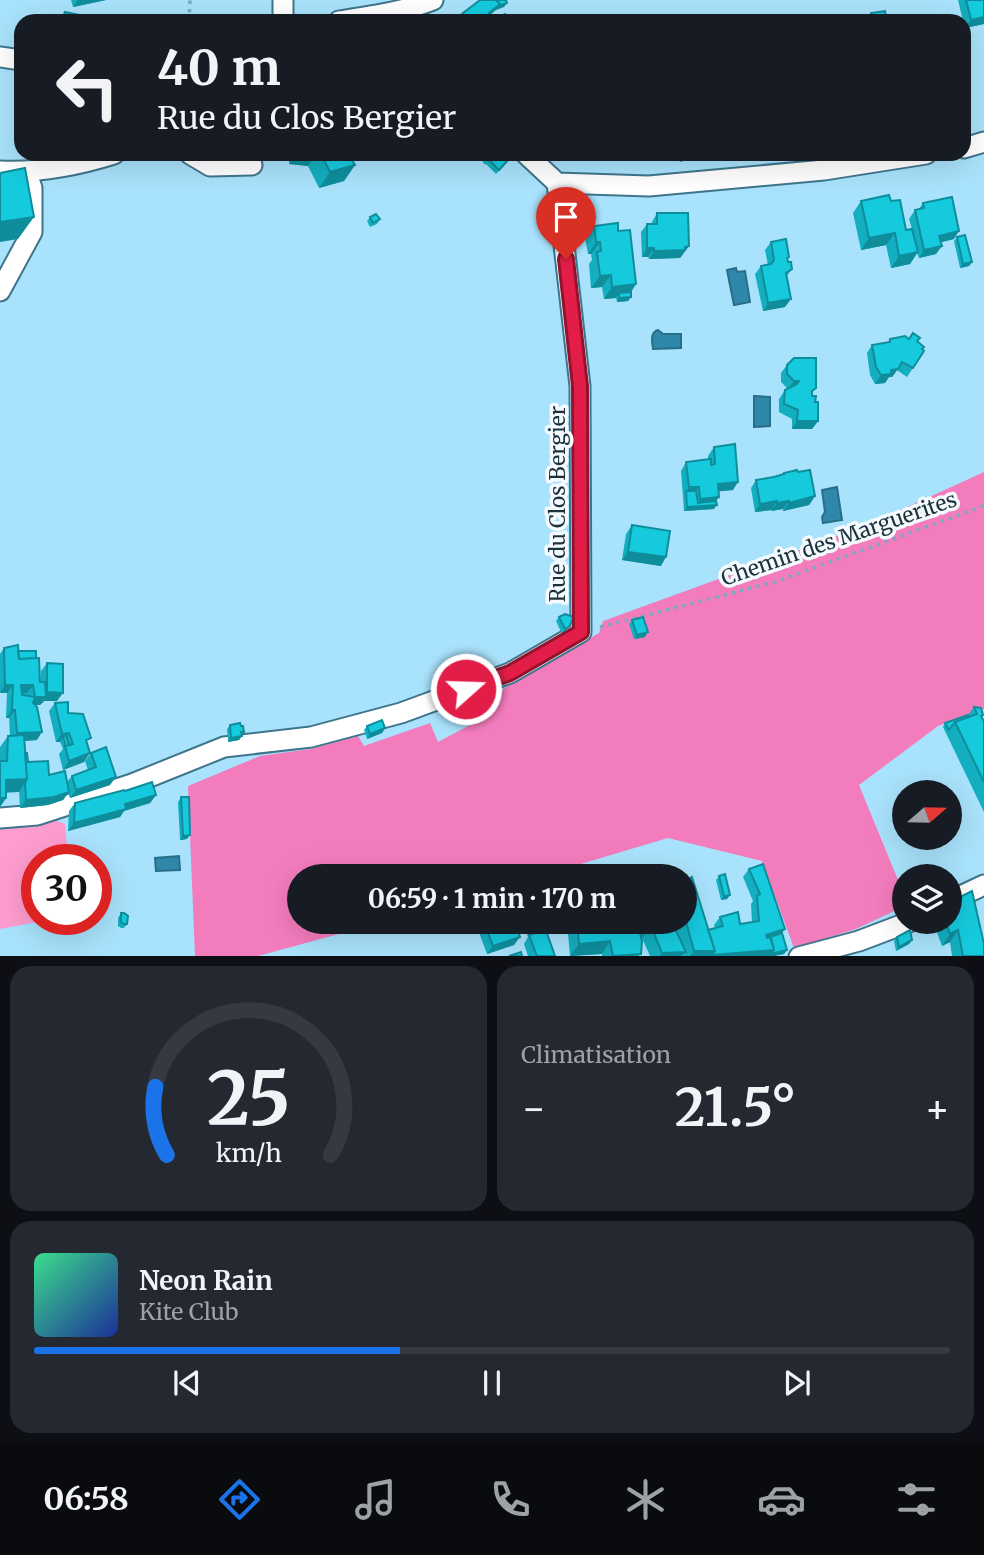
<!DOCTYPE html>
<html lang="fr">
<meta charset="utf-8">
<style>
body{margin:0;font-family:Merriweather,serif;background:#242831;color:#f1f3f6;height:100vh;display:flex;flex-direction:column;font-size:26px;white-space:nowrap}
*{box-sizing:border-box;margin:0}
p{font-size:23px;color:#9ea1a6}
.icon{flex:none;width:38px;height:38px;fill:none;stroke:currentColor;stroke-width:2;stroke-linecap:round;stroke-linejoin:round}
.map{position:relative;height:956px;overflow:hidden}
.sheet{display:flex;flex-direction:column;gap:10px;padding:10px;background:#0d0f14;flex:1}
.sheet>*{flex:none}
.banner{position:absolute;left:14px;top:14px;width:957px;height:147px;border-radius:21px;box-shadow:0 7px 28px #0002;background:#171b24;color:#f1f3f6;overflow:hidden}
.needle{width:46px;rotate:70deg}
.fabs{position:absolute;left:892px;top:780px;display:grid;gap:14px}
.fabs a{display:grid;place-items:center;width:70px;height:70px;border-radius:50%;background:#171b24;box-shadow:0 7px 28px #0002;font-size:35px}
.speed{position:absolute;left:21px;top:844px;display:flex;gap:14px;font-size:35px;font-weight:700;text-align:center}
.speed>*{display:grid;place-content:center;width:91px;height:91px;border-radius:50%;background:#171b24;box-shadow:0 7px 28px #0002;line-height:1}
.speed .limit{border:10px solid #d22;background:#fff;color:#111}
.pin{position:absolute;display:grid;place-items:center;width:60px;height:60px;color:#fff;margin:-72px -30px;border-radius:50% 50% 50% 0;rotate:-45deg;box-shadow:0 0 7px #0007}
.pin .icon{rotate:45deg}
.me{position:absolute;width:77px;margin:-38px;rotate:70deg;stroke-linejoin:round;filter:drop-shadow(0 0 5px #0008)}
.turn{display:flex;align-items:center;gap:24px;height:147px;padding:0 28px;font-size:32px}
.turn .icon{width:91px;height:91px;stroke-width:2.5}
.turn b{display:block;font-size:49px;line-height:60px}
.big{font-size:52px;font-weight:700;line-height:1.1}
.sheet .card{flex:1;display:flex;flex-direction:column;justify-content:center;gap:10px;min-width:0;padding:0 24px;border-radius:21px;background:#242831}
.sheet .dial{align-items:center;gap:0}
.dial svg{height:182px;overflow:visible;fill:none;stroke:#363941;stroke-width:7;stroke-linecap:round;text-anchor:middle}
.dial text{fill:#f1f3f6;stroke:none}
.song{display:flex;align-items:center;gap:21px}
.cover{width:84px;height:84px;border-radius:10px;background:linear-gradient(135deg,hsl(150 70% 55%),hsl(230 70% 35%))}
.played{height:7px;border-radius:4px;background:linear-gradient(90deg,#1a73e8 40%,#363941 40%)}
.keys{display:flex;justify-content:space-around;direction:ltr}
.heat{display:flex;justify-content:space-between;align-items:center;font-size:38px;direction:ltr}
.sheet .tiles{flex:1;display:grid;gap:10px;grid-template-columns:1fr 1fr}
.card:last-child{grid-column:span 2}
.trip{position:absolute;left:287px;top:864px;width:410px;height:70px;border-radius:35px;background:#171b24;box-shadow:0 7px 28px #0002;font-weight:700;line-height:70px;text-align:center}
.tab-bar{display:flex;height:112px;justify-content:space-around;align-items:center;background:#090b0e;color:#9ea1a6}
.tab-bar .icon{width:49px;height:49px}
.tab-bar .active{color:#1a73e8}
.tab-bar b{font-size:32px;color:#f1f3f6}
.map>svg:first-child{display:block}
.green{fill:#fd9dcf}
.forest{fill:#f37cbd}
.water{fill:#2f88aa;stroke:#296e89;stroke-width:2}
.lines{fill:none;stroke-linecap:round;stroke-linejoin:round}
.minor-casing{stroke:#3f758c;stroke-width:23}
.path{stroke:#7ba9be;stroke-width:3.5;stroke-dasharray:3.5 5;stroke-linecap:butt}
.minor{stroke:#fff;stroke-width:19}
.wall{fill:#13aebf}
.shaded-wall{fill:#0f8d9b}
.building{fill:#16cade;stroke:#0f8d9b;stroke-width:2}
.route-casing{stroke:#92132f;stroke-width:18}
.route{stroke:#e11d48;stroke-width:12}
.labels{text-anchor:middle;stroke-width:7;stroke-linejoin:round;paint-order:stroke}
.street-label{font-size:21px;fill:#1b313c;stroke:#f4fafd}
</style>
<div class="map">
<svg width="984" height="957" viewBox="0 0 984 957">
<rect width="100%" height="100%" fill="#a9e2fc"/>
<path class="green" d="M50,818L65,824L68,859H37V919H53L0,929V824Z"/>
<path class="forest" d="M984,472V709L938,726L859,785L905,897V906L856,929L794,948L762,861L668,838L537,877H299V922H383L258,956H195L188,786L260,756L310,749L358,736L364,746L430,723L438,742L483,718L493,695L599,633L603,621L870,524Z"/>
<path class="water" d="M736,268L737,272L745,271L750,302L734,305L727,270Z
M658,330L663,334H681V348L653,349C652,342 650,332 658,330Z
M754,396L770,397V426L754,427Z
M837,487L842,520L823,523L822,517L825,512L822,490Z
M179,856L180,870L156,871L155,858Z"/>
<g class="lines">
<defs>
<path id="minor" d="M283,21V0
M339,21C372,16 403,12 433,0
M0,57L21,60
M964,148L984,142
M190,154L210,166L252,165
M526,154L557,183
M0,171C40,173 76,166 114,154
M557,183L649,186L824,170L926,154
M0,291L32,232V188L26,171
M0,818L37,815L132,784L224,747L311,737L401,713L510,673L581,632L580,386L557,183
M950,901L984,885
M799,957L859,941L909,922"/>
</defs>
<use href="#minor" class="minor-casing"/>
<path class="path" d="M189,21L190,0
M600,627L775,582L984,506"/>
<use href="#minor" class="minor"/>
</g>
<path class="wall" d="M71,0H106L73,7Z
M958,0H984V24L965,28L964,21H963Z
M871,13L887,21H866Z
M289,154H348L355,165L344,181L319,188L308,166L289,164Z
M477,154H508V161L496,174L486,164L485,165Z
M677,154H704L680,162L679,159L677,160L676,155Z
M861,201H891L906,230L912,229L909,219L915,210L919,209L923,203L954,239L941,242L936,254L919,258L917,253L910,264L891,268L886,245L861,250L853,213Z
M657,213L689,246L680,258L649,259L648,257H642L641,232L647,224H652V222Z
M370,217L380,219L377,224L370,227L367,221Z
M594,226L618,231L636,284L631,292V297L628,301L617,302L616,298L604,299L602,287L591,288L589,264L592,260L591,254H588L585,238Z
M957,237L972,262L969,266L960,268L954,241Z
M771,242L788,260L792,269L786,277L785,307L763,311L755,274L761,266L768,265L765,250Z
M890,339H909L917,341L922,349L924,351L907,377L897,370L892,377H889L885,383L875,384L870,375L867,353L872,345L888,342Z
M787,365L816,388L812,393V396L815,402L818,421L812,429H792V419L779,412V399L785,390L788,389L781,382V373Z
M714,447L733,490L718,491L719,497L716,501L714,509L684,511L681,471L686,462L708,460V456Z
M798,472L815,496L809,505L783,511V509L771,511V510L755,512L751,488L756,480L782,475L784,473Z
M632,525L661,566L622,560L626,534Z
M559,617L569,627L566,631L562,634L556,621Z
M632,620L645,637L634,639L629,624Z
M4,648L18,651L36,658L40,682H41V671L47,663L57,701H44L40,705H36L37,740L24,741L28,762L49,775L67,782L72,776L88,770L85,761L91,753L110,785L70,798L68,793L63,800L48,805L20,808L19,791L6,792V798L0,807V747L8,736H10L9,718H6L7,693H0V654Z
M55,703L68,713L87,744L84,762L63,770L59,754L63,749L60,742H56L49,711Z
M974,707L983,715L981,717L983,720H984V812L943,727L945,723L968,715Z
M230,725L244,732L239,740L228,742L227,729Z
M367,726L385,728L382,733L367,739L364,730Z
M125,791L156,795L150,803L124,811L120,817L68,831L69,811L75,803Z
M181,797L187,839L180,840L178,802Z
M749,869L782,933L787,950L784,954L774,956H684L683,955L682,956H650L642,938L639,956H602V954L570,956L568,933L576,922H684V881L708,930L715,928L714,925L720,917L740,924L752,922L751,904L753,901L743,877Z
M719,876L730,895L727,899L721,900L716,880Z
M121,913L127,924L124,928H121L118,926V918Z
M475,922H515L514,945L487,954Z
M523,922H543L555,956H528L524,944L528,937Z
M933,922H950L984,956H952L950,942L942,946Z
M897,937L912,940L909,944L896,951L894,941Z"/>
<path class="shaded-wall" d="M78,0H106L73,7Z
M507,3L504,7L496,10L483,21L489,13L496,7Z
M984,17V24L965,28L971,20Z
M296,154H316L308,166L289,164Z
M685,154H704L680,162Z
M355,165L344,181L319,188L330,172Z
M34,217L18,239L0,242V222Z
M959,231L954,239L934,244L939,236Z
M895,233L886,245L861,250L869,238Z
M596,242H600L591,254H588Z
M689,246L680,258L649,259L654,251Z
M942,246L936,254L919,258L924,250Z
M647,248H654L648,257H642Z
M918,252L910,264L891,268L899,256Z
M972,262L969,266L960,268L963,264Z
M611,275L602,287L591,288L600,276Z
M636,284L628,296L619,293L616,298L604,299L612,287Z
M631,297L628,301L617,302L619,298Z
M791,299L785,307L763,311L768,303Z
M898,369L892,377H889L885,383L875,384L881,375L891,370Z
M794,381H799L794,389H788Z
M797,421H818L812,429H792Z
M738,482L733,490L712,492L718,484Z
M689,487H699L693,495L686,491Z
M815,496L809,505L783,511L789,503Z
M719,497L713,505H717L714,509L684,511L687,507H695L700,499Z
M777,501L771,510L755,512L760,504Z
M789,501L783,509L771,511L777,503Z
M628,552L666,557L661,566L622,560Z
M648,632L645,637L634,639L637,635Z
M5,685H13L7,693H0Z
M21,685H33L27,693H15Z
M47,692L63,693L57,701H44L40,705H29L35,697H44Z
M12,710H15L9,718H6Z
M385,728L382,733L367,739L370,734Z
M42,732L37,740L11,742L17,733Z
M69,733L64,740L63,737L60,742H56L62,734Z
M242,736L239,740L228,742L231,738Z
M90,753L84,762L63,770L69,761Z
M116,777L110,785L70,798L76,790Z
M27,779L19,792L0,793L6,780Z
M69,792L63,800L48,805L20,808L26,800Z
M156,795L150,803L124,811L120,817L68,831L74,823L125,804Z
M0,798H6L0,807Z
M190,835L187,839L180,840L183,836Z
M730,895L727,899L721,900L724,896Z
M651,926L642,938L631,941L639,929Z
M785,929L779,937L768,941L766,935Z
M958,930L950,942L942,946L950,934Z
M520,937L514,945L487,954L493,946Z
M912,940L909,944L896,951L899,947Z
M610,941L602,954L570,956L579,944Z
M787,950L784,954L774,956H690L694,951Z
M686,952L682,956H659L662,953Z"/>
<path class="building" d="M480,0H496L500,4L489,13L494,20L505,14L510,21H454L463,13Z
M497,0H506L507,3L499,6L500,4Z
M966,0H984V17L971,20Z
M885,11L887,21H872L871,13Z
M65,12L80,15V21H64L63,17Z
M391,18L396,21H382L381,20Z
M321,154H348L355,165L330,172Z
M495,154H508L511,157L499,170L489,160Z
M25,168L34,217L0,222V173Z
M889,195L891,201L900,200L906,230L912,229L918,252L899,256L895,233L869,238L861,201Z
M952,197L959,231L939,236L942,246L924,250L915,210L924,208L923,203Z
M657,213H688L689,246L685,247V250L654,251V248H647V224H657Z
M376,214L380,219L373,223L370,217Z
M618,223V231L630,230L636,284L612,287L611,275L600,276L597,252L601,251L600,242H596L594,226Z
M965,235L972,262L963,264L957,237Z
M786,239L789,257L787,258L788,262H791L792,269L786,273L791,299L768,303L761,266L771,264L774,260L771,242Z
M631,292V297L619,298V293Z
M913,333L920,338L917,341L924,347L922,349L924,351L913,368L902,362L898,369L891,370V374L881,375L876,367L872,345L890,342V339L905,336L909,339Z
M794,358H816V388L812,391V396H816L815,402H818V421H797L798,410L784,404L785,390L797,384L799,381H794L787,374V365Z
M735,444L738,482L718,484L719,497L700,499L699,487H689L686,462L711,459V465L715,464L714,447Z
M797,470L798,472L810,470L815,496L789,503V501L777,503V501L760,504L756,480L774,477L784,474V473Z
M686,491H696L698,503L716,501L717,505L687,507Z
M632,525L670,531L666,557L628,552Z
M565,614L574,617L569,627L565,629L559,617Z
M643,617L648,632L637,635L632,620Z
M18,645L19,659L39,658L40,682H45L46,697H35L33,685H21L22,695L35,697L33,703L37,707L42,732L17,733L15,710H12L13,685H5L4,648Z
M18,651H36V658L19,659Z
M47,663L63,664V693L47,692Z
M68,702V713L83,714L91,738L86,740L90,753L69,761L65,746L73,744L69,733L62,734L55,703Z
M974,707L981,708L983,715L981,716L983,720H984V782L955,722L977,714Z
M968,715L969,717L955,722L949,730L945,723Z
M382,720L385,728L370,734L367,726Z
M240,723L241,726H243L244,732H241L242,736L231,738L230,725Z
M24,735L27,779L6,780V798H0V761H7L8,736Z
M66,735L69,745L66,746L63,737Z
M106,747L116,777L76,790L72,776L96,767L91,753Z
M25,753H27L28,762L48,761L49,775L65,771L69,792L54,797L26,800L25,783L27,779Z
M152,782L156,795L125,804L126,809L74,823L75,803L124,790L125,791Z
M181,797H189L190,835L183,836Z
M763,864L785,929L766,935L767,938L771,937L774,950L712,955L715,951L708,930L723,926L720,917L738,912L740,924L759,921L757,896L760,894L749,869Z
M643,873L644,877H633Z
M725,874L730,895L724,896L719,876Z
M692,877L715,951H694L684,914V881Z
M972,891L984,944V956H963L958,930L950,934L946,922H950V902Z
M121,913H124L128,916L127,924H124L121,922Z
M484,922H515L520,937L493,946Z
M532,922H543L555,956H537L529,935L535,933Z
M577,922H672L686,952L662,953L651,926L639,929L642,941L641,954L613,956L610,941L579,944Z
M910,930L912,940L899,947L897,937Z
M782,933L787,950L771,954L774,950L770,937Z
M521,952L522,956H509Z"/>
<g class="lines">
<defs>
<path id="route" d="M466,689L510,673L581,632L580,386L566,259"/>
</defs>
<use href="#route" class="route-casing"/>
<use href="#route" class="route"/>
</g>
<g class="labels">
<g class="street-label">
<text transform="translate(558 504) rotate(-90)" y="7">Rue du Clos Bergier</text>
<text transform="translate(839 539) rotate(-19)" y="7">Chemin des Marguerites</text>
</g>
</g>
</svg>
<div class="fabs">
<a><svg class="needle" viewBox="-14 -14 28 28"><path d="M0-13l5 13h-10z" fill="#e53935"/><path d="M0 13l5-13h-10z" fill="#9ea1a6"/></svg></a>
<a><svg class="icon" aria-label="layers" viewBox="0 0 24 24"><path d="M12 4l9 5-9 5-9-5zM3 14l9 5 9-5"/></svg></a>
</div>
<div class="speed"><div class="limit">30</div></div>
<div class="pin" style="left:566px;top:259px;background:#d93025"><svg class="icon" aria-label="arrive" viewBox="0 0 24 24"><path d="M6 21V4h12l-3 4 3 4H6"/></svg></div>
<svg class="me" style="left:466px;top:689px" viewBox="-20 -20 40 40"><circle r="17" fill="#e11d48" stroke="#fff" stroke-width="3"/><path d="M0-11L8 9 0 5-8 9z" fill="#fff"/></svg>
<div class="trip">06:59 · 1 min · 170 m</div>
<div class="banner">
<div class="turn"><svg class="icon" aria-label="left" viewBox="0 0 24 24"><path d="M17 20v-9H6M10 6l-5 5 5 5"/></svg><div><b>40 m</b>Rue du Clos Bergier</div></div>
</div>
</div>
<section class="sheet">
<div class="tiles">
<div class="card dial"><svg viewBox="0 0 100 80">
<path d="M14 69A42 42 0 1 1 86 69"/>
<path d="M14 69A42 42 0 0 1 9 39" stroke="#1a73e8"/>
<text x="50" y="56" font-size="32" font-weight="700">25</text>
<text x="50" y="72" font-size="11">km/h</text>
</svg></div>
<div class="card"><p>Climatisation</p>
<div class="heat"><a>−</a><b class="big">21.5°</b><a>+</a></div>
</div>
<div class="card">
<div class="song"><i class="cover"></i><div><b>Neon Rain</b><p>Kite Club</p></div></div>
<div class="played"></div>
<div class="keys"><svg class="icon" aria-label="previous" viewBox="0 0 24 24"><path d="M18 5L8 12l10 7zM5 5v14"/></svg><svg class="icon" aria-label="pause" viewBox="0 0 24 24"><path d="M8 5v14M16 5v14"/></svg><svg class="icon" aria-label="next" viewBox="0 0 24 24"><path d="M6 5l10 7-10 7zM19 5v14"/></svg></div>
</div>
</div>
</section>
<nav class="tab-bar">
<b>06:58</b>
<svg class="icon active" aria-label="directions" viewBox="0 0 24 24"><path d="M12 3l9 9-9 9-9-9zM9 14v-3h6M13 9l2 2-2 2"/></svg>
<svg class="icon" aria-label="music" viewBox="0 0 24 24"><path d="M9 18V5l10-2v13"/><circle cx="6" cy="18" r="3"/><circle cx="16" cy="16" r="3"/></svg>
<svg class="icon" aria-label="phone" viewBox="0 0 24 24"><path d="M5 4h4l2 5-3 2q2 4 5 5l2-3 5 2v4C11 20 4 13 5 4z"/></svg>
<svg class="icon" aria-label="climate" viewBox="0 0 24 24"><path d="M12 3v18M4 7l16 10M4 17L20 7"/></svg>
<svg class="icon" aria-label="car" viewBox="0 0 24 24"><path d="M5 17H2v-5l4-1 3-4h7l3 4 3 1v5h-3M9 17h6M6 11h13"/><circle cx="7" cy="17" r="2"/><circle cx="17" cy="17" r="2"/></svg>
<svg class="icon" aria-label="filters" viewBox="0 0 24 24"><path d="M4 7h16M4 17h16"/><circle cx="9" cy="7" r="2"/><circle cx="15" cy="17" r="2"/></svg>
</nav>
